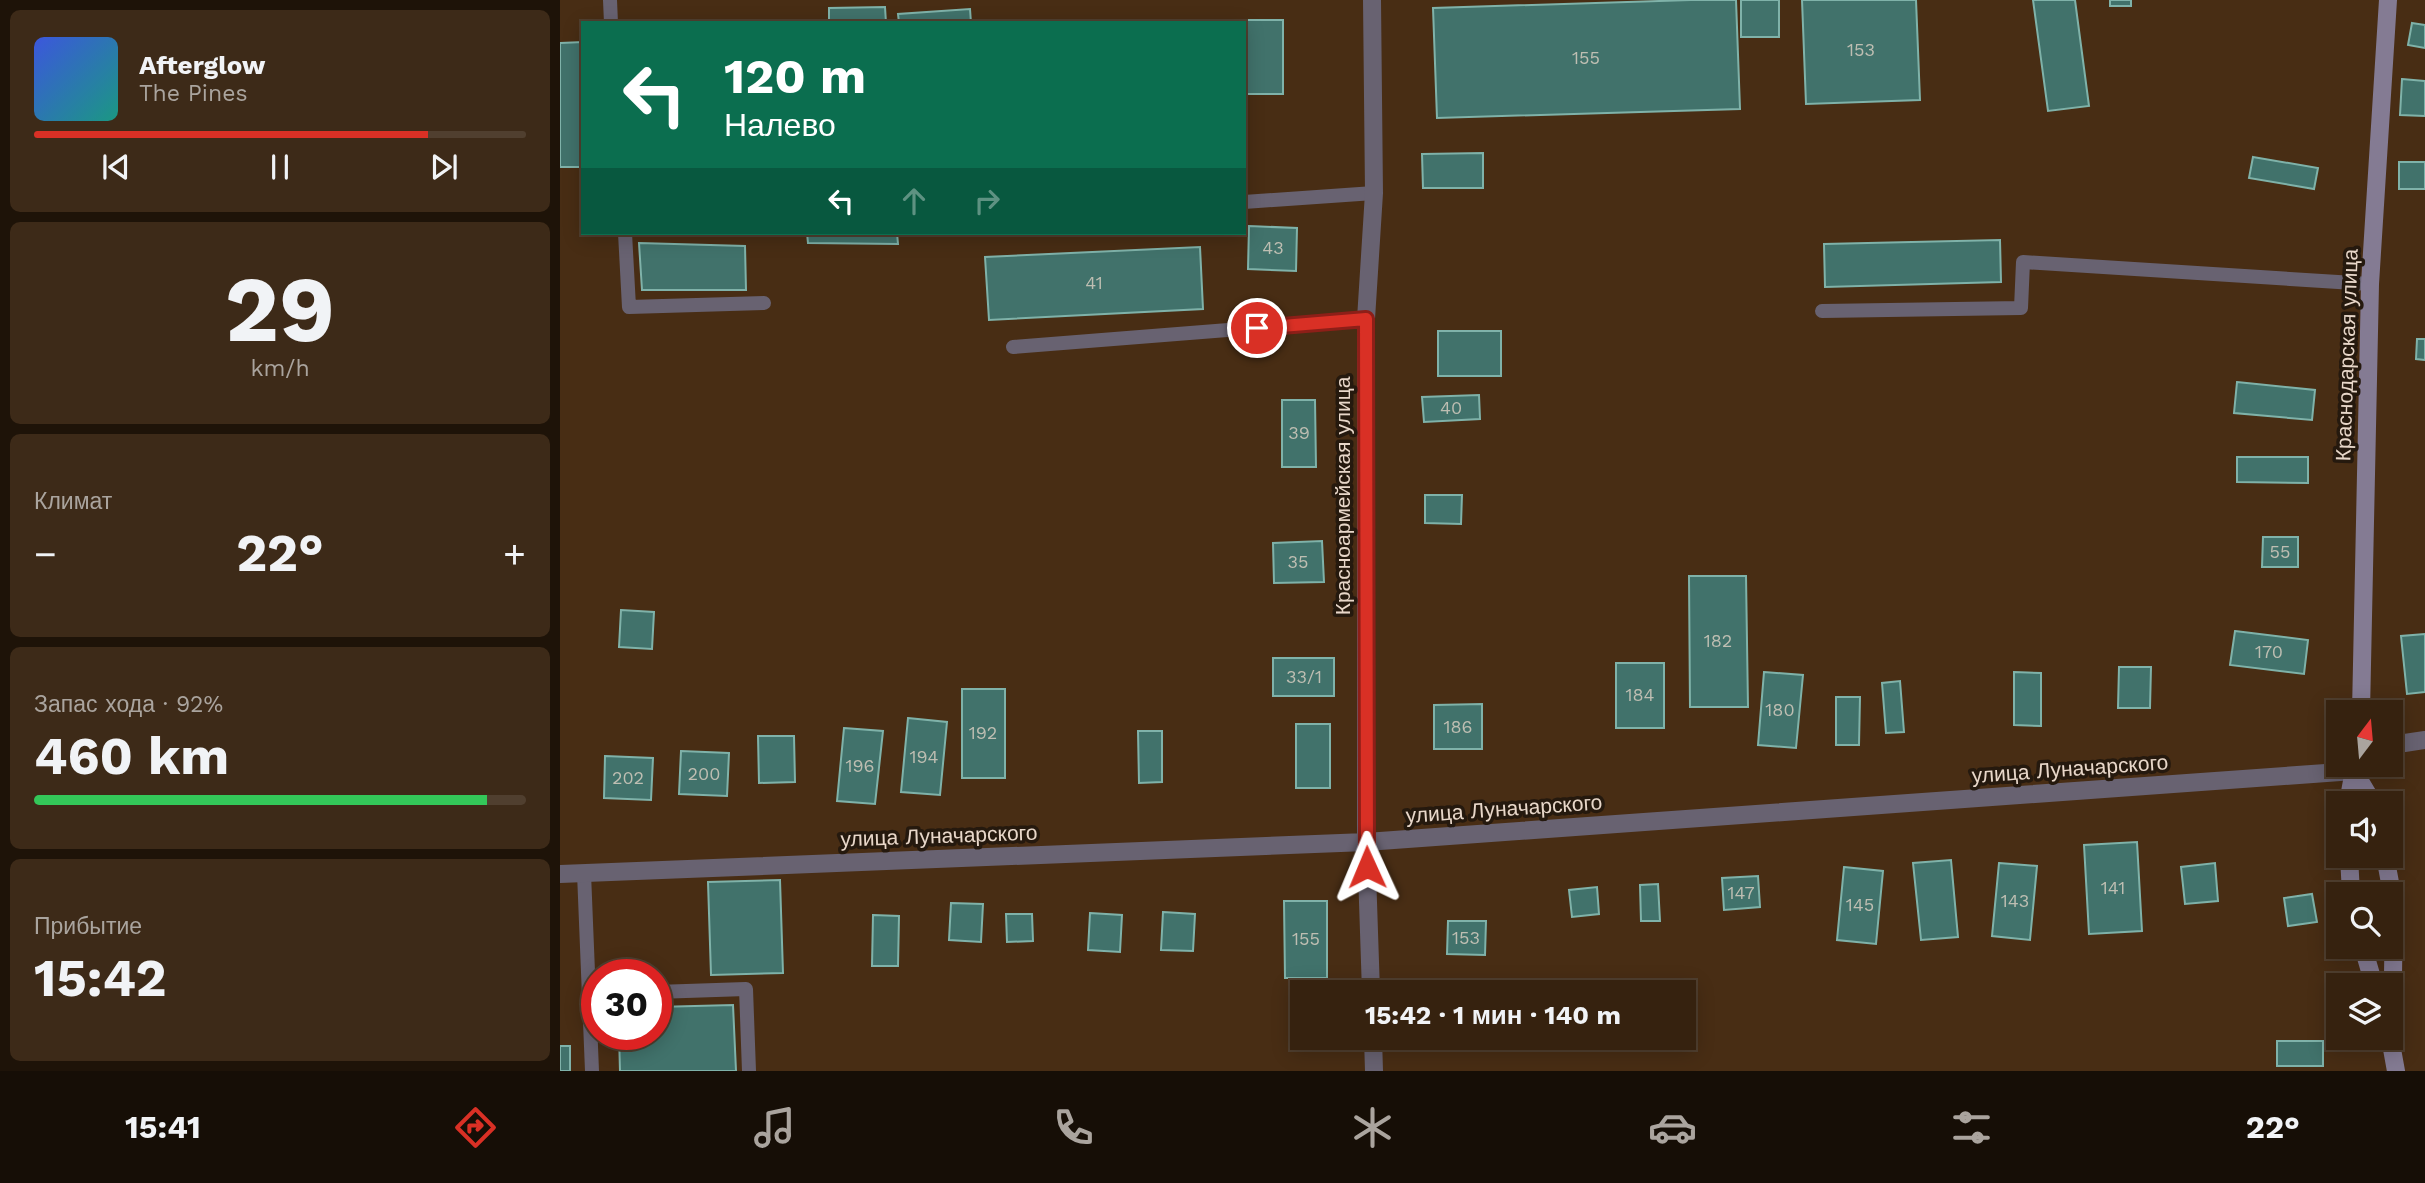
<!DOCTYPE html>
<html lang="ru">
<meta charset="utf-8">
<style>
body{margin:0;font-family:"Work Sans",sans-serif;background:#3d2a18;color:#f1f3f6;height:100vh;display:flex;flex-direction:column;font-size:26px;white-space:nowrap}
*{box-sizing:border-box;margin:0}
p{font-size:23px;color:#aaa49e}
.icon{flex:none;width:38px;height:38px;fill:none;stroke:currentColor;stroke-width:2;stroke-linecap:round;stroke-linejoin:round}
.map{position:relative;flex:1;overflow:hidden}
.sheet{display:flex;flex-direction:column;gap:10px;padding:10px;background:#1e1308;width:560px}
.sheet>*{flex:none}
.guide{position:absolute;left:21px;top:21px;width:665px;height:214px;border-radius:0px;box-shadow:0 4px 18px #0003,0 0 0 2px #503f2f;background:#0b6e4f;color:#fff;overflow:hidden}
.needle{width:46px;rotate:16deg}
.controls{position:absolute;left:1766px;top:700px;display:grid;gap:14px}
.controls a{display:grid;place-items:center;width:77px;height:77px;border-radius:0px;background:#36220f;box-shadow:0 4px 18px #0003,0 0 0 2px #503f2f;font-size:35px}
.speed{position:absolute;left:21px;top:959px;display:flex;gap:14px;font-size:35px;font-weight:700;text-align:center}
.speed>*{display:grid;place-content:center;width:91px;height:91px;border-radius:50%;background:#36220f;box-shadow:0 4px 18px #0003,0 0 0 2px #503f2f;line-height:1}
.speed .limit{border:10px solid #d22;background:#fff;color:#111}
.pin{position:absolute;display:grid;place-items:center;width:60px;height:60px;color:#fff;margin:-30px;border:4px solid #fff;border-radius:50%;box-shadow:0 2px 7px #0007}
.me{position:absolute;width:77px;margin:-38px;rotate:359deg;stroke-linejoin:round;filter:drop-shadow(0 0 5px #0008)}
.turn{display:flex;align-items:center;gap:24px;height:147px;padding:0 28px;font-size:32px}
.turn .icon{width:91px;height:91px;stroke-width:2.5}
.turn b{display:block;font-size:49px;line-height:60px}
.lanes{display:flex;align-items:center;height:66px;padding:0 28px;background:#0003;justify-content:center;gap:35px;direction:ltr}
.lanes .off{opacity:.35}
.big{font-size:52px;font-weight:700;line-height:1.1}
.sheet .tile{flex:1;display:flex;flex-direction:column;justify-content:center;gap:10px;min-width:0;padding:0 24px;border-radius:10px;background:#3d2a18}
.sheet .dial{align-items:center;gap:0}
.dial b{font-size:91px;line-height:1}
.song{display:flex;align-items:center;gap:21px}
.cover{width:84px;height:84px;border-radius:10px;background:linear-gradient(135deg,hsl(230 70% 55%),hsl(170 70% 35%))}
.played{height:7px;border-radius:4px;background:linear-gradient(90deg,#d93025 80%,#503f2f 80%)}
.keys{display:flex;justify-content:space-around;direction:ltr}
.heat{display:flex;justify-content:space-between;align-items:center;font-size:38px;direction:ltr}
.charge{height:10px;border-radius:5px;background:linear-gradient(90deg,#34c759 92%,#503f2f 0)}
.trip{position:absolute;left:730px;top:980px;width:406px;height:70px;border-radius:0px;background:#36220f;box-shadow:0 4px 18px #0003,0 0 0 2px #503f2f;font-weight:700;line-height:70px;text-align:center}
.dock{display:flex;height:112px;justify-content:space-around;align-items:center;background:#160e06;color:#aaa49e}
.dock .icon{width:49px;height:49px}
.dock .active{color:#d93025}
.dock b{font-size:32px;color:#f1f3f6}
main{display:flex;flex:1;min-height:0}
.map>svg:first-child{display:block}
.building{fill:#41726b;stroke:#7fb2a9;stroke-width:2}
.lines{fill:none;stroke-linecap:round;stroke-linejoin:round}
.lane{stroke:#686271;stroke-width:14}
.street{stroke:#686271;stroke-width:18}
.secondary{stroke:#847b93;stroke-width:18}
.route-casing{stroke:#8d1f18;stroke-width:18}
.route{stroke:#d93025;stroke-width:12}
.labels{text-anchor:middle;stroke-width:7;stroke-linejoin:round;paint-order:stroke}
.number-label{font-size:18px;fill:#bebeb2}
.street-label{font-size:21px;fill:#e8d7c9;stroke:#25190e}
</style>
<main>
<section class="sheet">
<div class="tile">
<div class="song"><i class="cover"></i><div><b>Afterglow</b><p>The Pines</p></div></div>
<div class="played"></div>
<div class="keys"><svg class="icon" aria-label="previous" viewBox="0 0 24 24"><path d="M18 5L8 12l10 7zM5 5v14"/></svg><svg class="icon" aria-label="pause" viewBox="0 0 24 24"><path d="M8 5v14M16 5v14"/></svg><svg class="icon" aria-label="next" viewBox="0 0 24 24"><path d="M6 5l10 7-10 7zM19 5v14"/></svg></div>
</div>
<div class="tile dial"><b>29</b><p>km/h</p></div>
<div class="tile"><p>Климат</p>
<div class="heat"><a>−</a><b class="big">22°</b><a>+</a></div>
</div>
<div class="tile"><p>Запас хода · 92%</p><b class="big">460 km</b><div class="charge"></div></div>
<div class="tile"><p>Прибытие</p><b class="big">15:42</b></div>
</section>
<div class="map">
<svg width="1865" height="1071" viewBox="0 0 1865 1071">
<rect width="100%" height="100%" fill="#482d14"/>
<path class="building" d="M1131,0H1176L1180,109L877,118L873,8Z
M1181,0H1219V37H1181Z
M1242,0H1356L1360,100L1246,104Z
M1473,0H1515L1529,106L1488,111Z
M1550,0H1571V6H1550Z
M325,7L326,23H269V8Z
M410,9L411,23H339L338,14Z
M451,20H723V94H684V23H451Z
M1852,23L1865,25V48L1848,45Z
M23,42V167H0V43Z
M1842,79L1865,81V116L1840,115Z
M923,153V188H863L862,154Z
M1693,157L1758,168L1754,189L1689,178Z
M1839,162H1865V189H1839Z
M689,226L737,228L736,271L688,269Z
M247,233H337L338,244L248,243Z
M1440,240L1441,282L1265,287L1264,244Z
M79,243L185,246L186,290H82Z
M640,247L643,309L429,320L425,257Z
M878,331H941V376H878Z
M1857,339H1865V360L1856,359Z
M1677,382L1755,390L1752,420L1674,413Z
M919,395L920,419L864,422L862,397Z
M722,400H755L756,467H722Z
M1677,457H1748V483L1677,482Z
M865,495H902L901,524L865,523Z
M1703,537H1738V567H1702Z
M762,541L764,582L714,583L713,543Z
M1129,576H1186L1188,707H1130Z
M61,610L94,612L92,649L59,647Z
M1675,631L1748,640L1744,674L1670,665Z
M1865,634V692L1847,694L1841,636Z
M713,658H774V696H713Z
M1056,663H1104V728H1056Z
M1559,667H1591L1590,708H1558Z
M1204,672L1243,675L1236,748L1198,745Z
M1454,672L1481,673V726L1454,725Z
M1340,681L1344,732L1326,733L1322,683Z
M402,689H445V778H402Z
M1276,697H1300L1299,745H1276Z
M922,704V749H874V705Z
M348,718L387,722L380,795L341,792Z
M736,724H770V788H736Z
M284,728L323,731L315,804L277,801Z
M578,731H602V782L579,783Z
M198,736H234L235,782L199,783Z
M121,751L169,753L167,796L119,794Z
M45,756L93,758L91,800L44,798Z
M1577,842L1582,931L1529,934L1524,845Z
M1391,860L1398,937L1361,940L1353,863Z
M1439,863L1477,866L1470,940L1432,936Z
M1655,863L1658,901L1625,904L1621,867Z
M1284,867L1323,871L1316,944L1277,940Z
M1198,876L1200,907L1164,910L1162,878Z
M220,880L223,973L151,975L148,882Z
M1098,884L1100,921H1081L1080,885Z
M1037,887L1039,914L1012,917L1009,890Z
M1752,894L1757,922L1728,926L1724,898Z
M724,901H767V978H725Z
M391,903L423,904L421,942L389,940Z
M603,912L635,914L633,951L601,950Z
M530,913L562,915L560,952L528,950Z
M446,914H472L473,941L447,942Z
M313,915L339,916L338,966H312Z
M888,921H926L925,955L887,954Z
M856,984L905,985V992H856Z
M173,1005L176,1071H60L59,1034H96V1007Z
M857,1038H905V1044H857Z
M1717,1041H1763V1066H1717Z
M0,1046H10V1071H0Z"/>
<g class="lines">
<path class="lane" d="M50,0L51,23
M684,202L814,193
M65,233L69,307L204,303
M1262,311L1461,308L1463,262L1810,284
M453,347L806,319
M24,873L32,1071
M96,992L186,989L189,1071"/>
<path class="street" d="M1830,749L1838,744L1865,740
M0,874L806,842L1794,771L1805,765
M811,992L806,842V319L814,193L812,0
M813,1038L814,1071"/>
<path class="secondary" d="M1801,712L1810,284L1828,0
M1794,771L1813,803
M1788,803L1795,765
M1789,856L1791,894
M1825,856L1834,904L1832,1047
M1803,947L1814,985
M1830,1038L1836,1071"/>
</g>
<g class="lines">
<defs>
<path id="route" d="M697,328L806,319L807,867"/>
</defs>
<use href="#route" class="route-casing"/>
<use href="#route" class="route"/>
</g>
<g class="labels">
<g class="number-label">
<text x="1301" y="56">153</text>
<text x="1026" y="64">155</text>
<text x="713" y="254">43</text>
<text x="534" y="289">41</text>
<text x="891" y="414">40</text>
<text x="739" y="439">39</text>
<text x="1720" y="558">55</text>
<text x="738" y="568">35</text>
<text x="1158" y="647">182</text>
<text x="1709" y="658">170</text>
<text x="744" y="683">33/1</text>
<text x="1080" y="701">184</text>
<text x="1220" y="716">180</text>
<text x="898" y="733">186</text>
<text x="423" y="739">192</text>
<text x="364" y="763">194</text>
<text x="300" y="772">196</text>
<text x="144" y="780">200</text>
<text x="68" y="784">202</text>
<text x="1553" y="894">141</text>
<text x="1181" y="899">147</text>
<text x="1455" y="907">143</text>
<text x="1300" y="911">145</text>
<text x="906" y="944">153</text>
<text x="746" y="945">155</text>
</g>
<g class="street-label">
<text transform="translate(1787 355) rotate(-88)" y="7">Краснодарская улица</text>
<text transform="translate(783 496) rotate(-90)" y="7">Красноармейская улица</text>
<text transform="translate(1510 769) rotate(-4)" y="7">улица Луначарского</text>
<text transform="translate(944 809) rotate(-4)" y="7">улица Луначарского</text>
<text transform="translate(379 836) rotate(-2)" y="7">улица Луначарского</text>
</g>
</g>
</svg>
<div class="controls">
<a><svg class="needle" viewBox="-14 -14 28 28"><path d="M0-13l5 13h-10z" fill="#e53935"/><path d="M0 13l5-13h-10z" fill="#aaa49e"/></svg></a>
<a><svg class="icon" aria-label="sound" viewBox="0 0 24 24"><path d="M4 9h4l5-4v14l-5-4H4zM17 9q2 3 0 6"/></svg></a>
<a><svg class="icon" aria-label="search" viewBox="0 0 24 24"><circle cx="10" cy="10" r="6"/><path d="M15 15l6 6"/></svg></a>
<a><svg class="icon" aria-label="layers" viewBox="0 0 24 24"><path d="M12 4l9 5-9 5-9-5zM3 14l9 5 9-5"/></svg></a>
</div>
<div class="speed"><div class="limit">30</div></div>
<div class="pin" style="left:697px;top:328px;background:#d93025"><svg class="icon" aria-label="arrive" viewBox="0 0 24 24"><path d="M6 21V4h12l-3 4 3 4H6"/></svg></div>
<svg class="me" style="left:807px;top:867px" viewBox="-20 -20 40 40"><path d="M0-17L14 15 0 8-14 15z" fill="#d93025" stroke="#fff" stroke-width="4"/></svg>
<div class="trip">15:42 · 1 мин · 140 m</div>
<div class="guide">
<div class="turn"><svg class="icon" aria-label="left" viewBox="0 0 24 24"><path d="M17 20v-9H6M10 6l-5 5 5 5"/></svg><div><b>120 m</b>Налево</div></div>
<div class="lanes"><svg class="icon" aria-label="left" viewBox="0 0 24 24"><path d="M17 20v-9H6M10 6l-5 5 5 5"/></svg><svg class="icon off" aria-label="ahead" viewBox="0 0 24 24"><path d="M12 20V5M6 11l6-6 6 6"/></svg><svg class="icon off" aria-label="right" viewBox="0 0 24 24"><path d="M7 20v-9h11M14 6l5 5-5 5"/></svg></div>
</div>
</div>
</main>
<nav class="dock">
<b>15:41</b>
<svg class="icon active" aria-label="directions" viewBox="0 0 24 24"><path d="M12 3l9 9-9 9-9-9zM9 14v-3h6M13 9l2 2-2 2"/></svg>
<svg class="icon" aria-label="music" viewBox="0 0 24 24"><path d="M9 18V5l10-2v13"/><circle cx="6" cy="18" r="3"/><circle cx="16" cy="16" r="3"/></svg>
<svg class="icon" aria-label="phone" viewBox="0 0 24 24"><path d="M5 4h4l2 5-3 2q2 4 5 5l2-3 5 2v4C11 20 4 13 5 4z"/></svg>
<svg class="icon" aria-label="climate" viewBox="0 0 24 24"><path d="M12 3v18M4 7l16 10M4 17L20 7"/></svg>
<svg class="icon" aria-label="car" viewBox="0 0 24 24"><path d="M5 17H2v-5l4-1 3-4h7l3 4 3 1v5h-3M9 17h6M6 11h13"/><circle cx="7" cy="17" r="2"/><circle cx="17" cy="17" r="2"/></svg>
<svg class="icon" aria-label="filters" viewBox="0 0 24 24"><path d="M4 7h16M4 17h16"/><circle cx="9" cy="7" r="2"/><circle cx="15" cy="17" r="2"/></svg>
<b>22°</b>
</nav>
